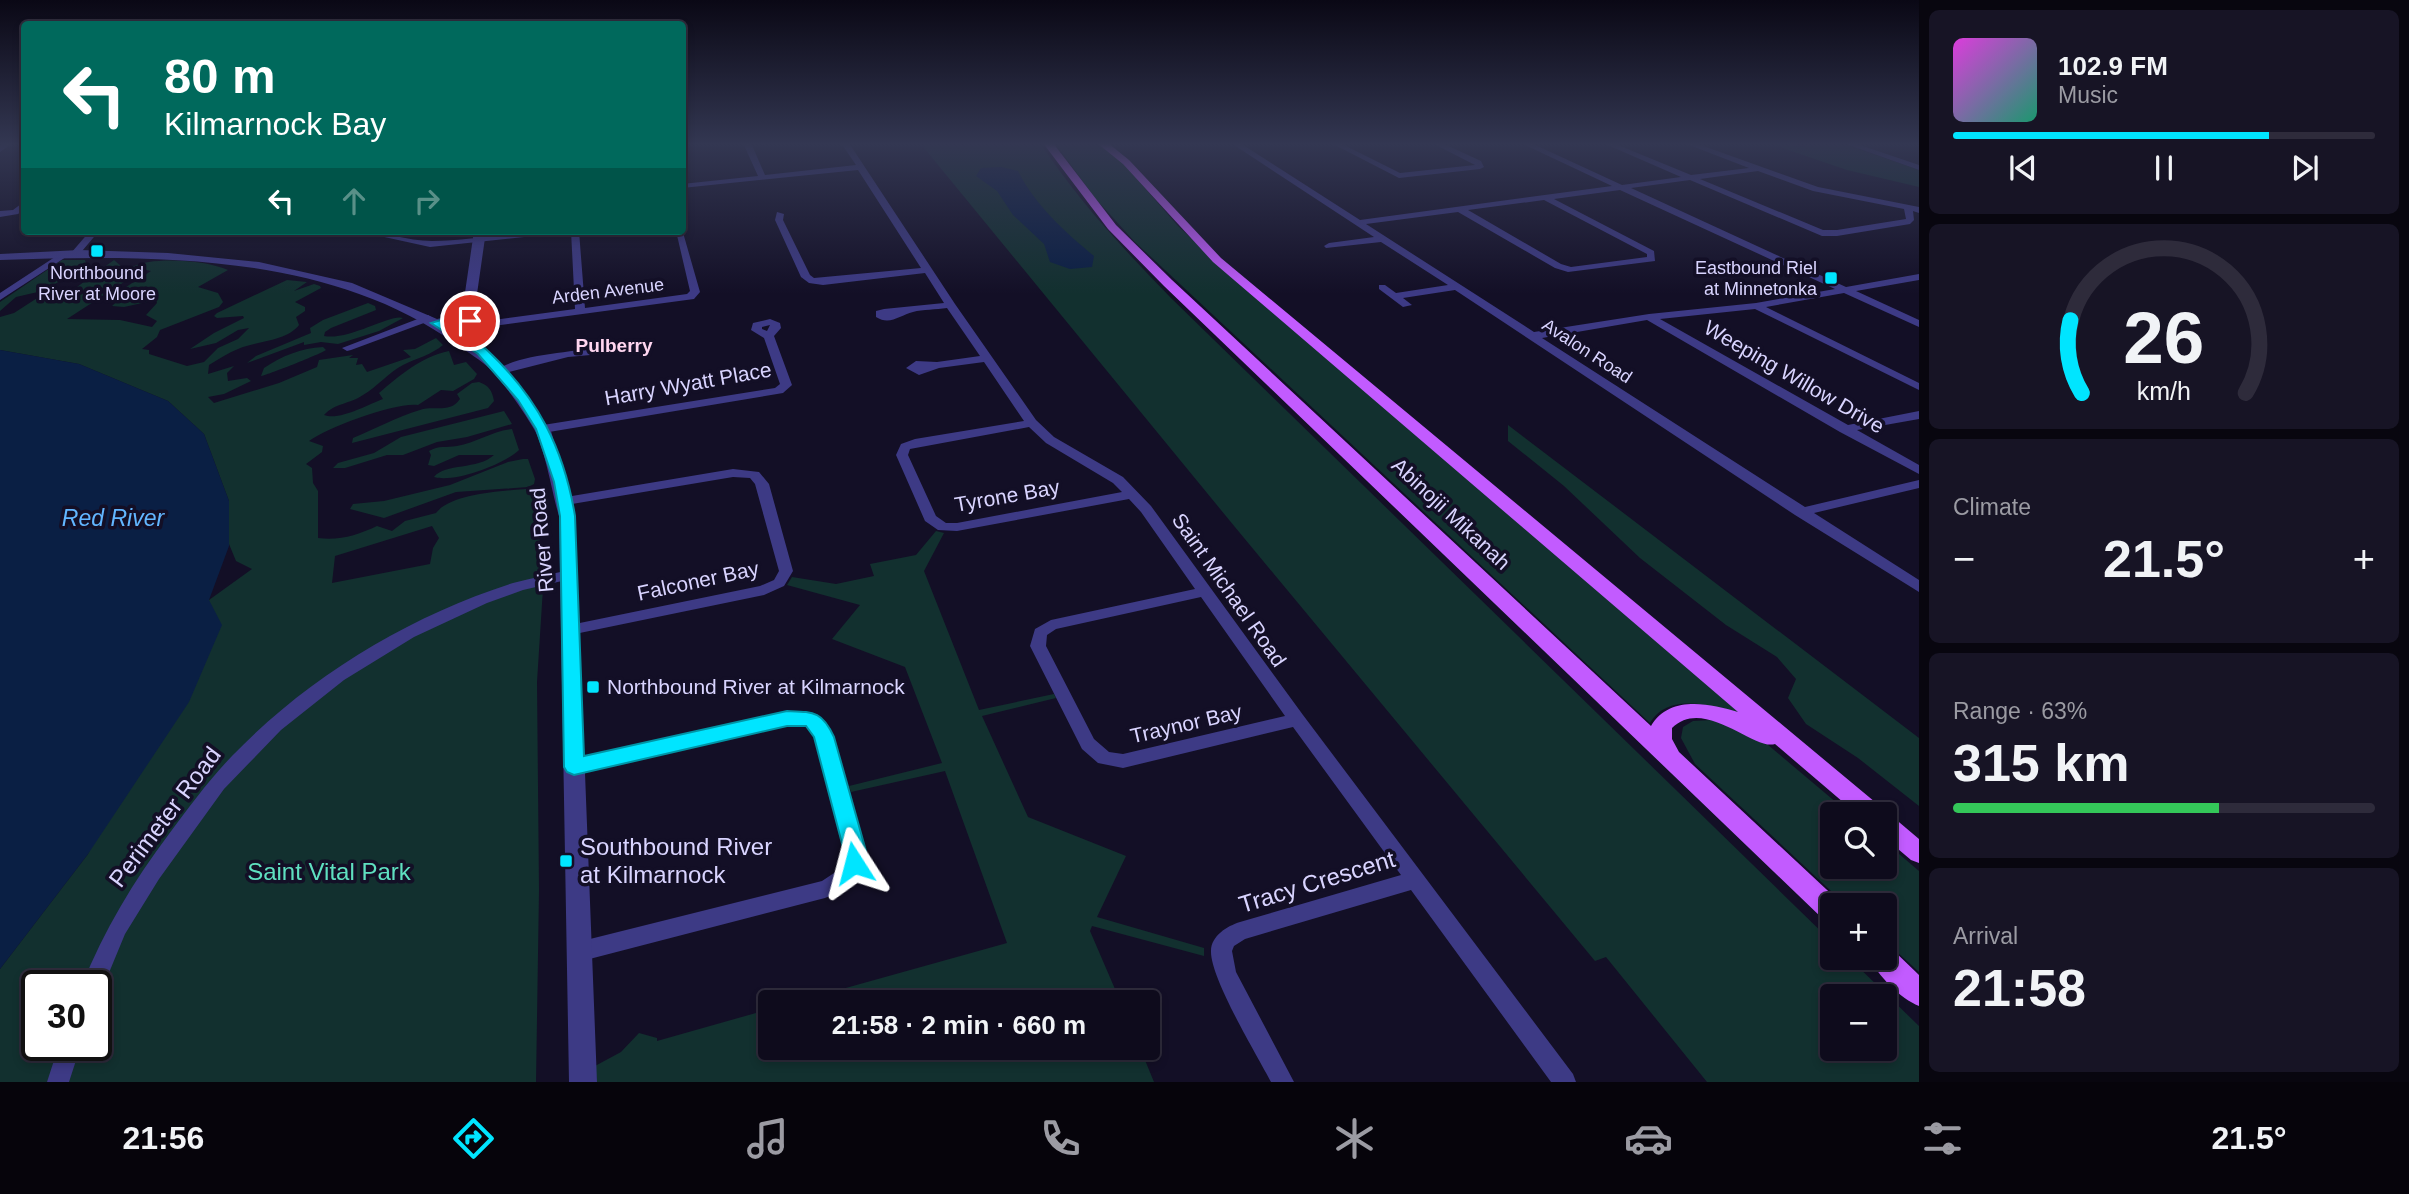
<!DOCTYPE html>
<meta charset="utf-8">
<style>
body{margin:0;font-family:Helvetica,sans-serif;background:#171425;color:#f1f3f6;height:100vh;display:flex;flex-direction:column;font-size:26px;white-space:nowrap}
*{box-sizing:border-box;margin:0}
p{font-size:23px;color:#9b9ba3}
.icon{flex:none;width:38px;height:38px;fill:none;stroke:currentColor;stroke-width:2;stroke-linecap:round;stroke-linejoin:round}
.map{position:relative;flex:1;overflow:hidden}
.side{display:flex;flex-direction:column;gap:10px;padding:10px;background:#08060f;width:490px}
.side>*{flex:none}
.hud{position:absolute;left:21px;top:21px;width:665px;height:214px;border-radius:7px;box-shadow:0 4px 10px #0003,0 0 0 2px #2e2b3b;background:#00695c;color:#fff;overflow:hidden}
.controls{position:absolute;left:1820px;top:802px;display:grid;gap:14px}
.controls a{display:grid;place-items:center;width:77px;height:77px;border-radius:7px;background:#0e0b1c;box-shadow:0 4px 10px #0003,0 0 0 2px #2e2b3b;font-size:35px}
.speed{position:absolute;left:21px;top:970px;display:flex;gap:14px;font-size:35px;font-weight:700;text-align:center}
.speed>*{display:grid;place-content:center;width:91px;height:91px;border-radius:50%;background:#0e0b1c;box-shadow:0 4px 10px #0003,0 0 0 2px #2e2b3b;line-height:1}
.speed .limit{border:4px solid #111;border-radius:10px;background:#fff;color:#111}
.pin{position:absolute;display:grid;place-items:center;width:60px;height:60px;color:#fff;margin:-30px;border:4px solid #fff;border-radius:50%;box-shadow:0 2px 7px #0007}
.me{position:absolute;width:77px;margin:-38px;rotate:351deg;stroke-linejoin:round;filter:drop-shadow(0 0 5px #0008)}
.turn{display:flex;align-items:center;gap:24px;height:147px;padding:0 28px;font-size:32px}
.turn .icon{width:91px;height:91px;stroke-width:2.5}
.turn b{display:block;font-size:49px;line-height:60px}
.lanes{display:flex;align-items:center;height:66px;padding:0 28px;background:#0003;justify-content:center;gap:35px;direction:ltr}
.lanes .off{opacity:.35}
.big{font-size:52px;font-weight:700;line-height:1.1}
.side .widget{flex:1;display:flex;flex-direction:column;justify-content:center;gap:10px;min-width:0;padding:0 24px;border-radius:10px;background:#171425}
.side .dial{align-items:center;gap:0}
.dial svg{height:182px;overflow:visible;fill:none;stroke:#2e2b3b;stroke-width:7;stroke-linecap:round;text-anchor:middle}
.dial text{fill:#f1f3f6;stroke:none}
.song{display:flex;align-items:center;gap:21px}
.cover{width:84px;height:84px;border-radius:10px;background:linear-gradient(135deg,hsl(300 70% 55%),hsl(160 70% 35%))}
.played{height:7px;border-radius:4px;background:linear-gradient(90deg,#00e5ff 75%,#2e2b3b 75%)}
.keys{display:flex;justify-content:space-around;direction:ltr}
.heat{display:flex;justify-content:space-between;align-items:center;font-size:38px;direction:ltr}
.charge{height:10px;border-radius:5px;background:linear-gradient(90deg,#34c759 63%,#2e2b3b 0)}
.trip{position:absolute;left:758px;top:990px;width:402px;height:70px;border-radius:7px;background:#0e0b1c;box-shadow:0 4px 10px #0003,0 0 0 2px #2e2b3b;font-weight:700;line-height:70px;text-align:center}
.tab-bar{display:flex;height:112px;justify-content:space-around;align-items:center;background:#06040b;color:#9b9ba3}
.tab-bar .icon{width:49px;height:49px}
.tab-bar .current{color:#00e5ff}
.tab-bar b{font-size:32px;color:#f1f3f6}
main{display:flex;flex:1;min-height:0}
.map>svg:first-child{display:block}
.green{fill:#12302f;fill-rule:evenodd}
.water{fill:#0a1f44}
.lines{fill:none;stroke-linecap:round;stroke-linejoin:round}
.minor{fill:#3d3a85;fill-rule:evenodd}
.tertiary{fill:#3d3a85;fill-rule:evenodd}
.primary{fill:#c25bff;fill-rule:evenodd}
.wall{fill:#312854}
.shaded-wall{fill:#1d163a}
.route{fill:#00e5ff;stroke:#0095a6;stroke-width:2}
.poi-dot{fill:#00e5ff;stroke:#130f26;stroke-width:2.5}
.labels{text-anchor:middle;stroke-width:7;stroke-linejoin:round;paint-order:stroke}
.far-poi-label{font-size:18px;fill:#d9d4ff;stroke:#130f26;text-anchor:end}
.far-street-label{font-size:18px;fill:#d9d4ff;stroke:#130f26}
.far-neighbourhood-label{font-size:19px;font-weight:bold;fill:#ffd6f0;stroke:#130f26}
.street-label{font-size:21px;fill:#d9d4ff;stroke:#130f26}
.poi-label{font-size:21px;fill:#d9d4ff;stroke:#130f26;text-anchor:start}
.water-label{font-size:23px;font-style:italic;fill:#62b6ff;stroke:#130f26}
.near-street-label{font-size:24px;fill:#d9d4ff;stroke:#130f26}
.near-poi-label{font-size:24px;fill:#d9d4ff;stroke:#130f26;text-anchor:start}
.near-park-label{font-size:24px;fill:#5fe0c0;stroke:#130f26}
</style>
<main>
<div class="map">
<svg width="1919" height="1082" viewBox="0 0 1919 1082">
<rect width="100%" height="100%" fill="#130f26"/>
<path class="green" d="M920,143H1040C1078,200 1123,249 1171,298L1832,942V957H1848L1919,1026V1082H1707L1606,957L1595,961L1230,521ZM1832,996H1885V1048H1832Z
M1055,143H1099L1122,162L1178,226L1213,259L1749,716C1719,708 1670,689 1650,723L1135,242L1095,198Z
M1768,143H1841L1919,170V187L1847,170Z
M62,260H85L86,263C76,268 61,269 54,276L62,277V280L42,291L16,297L0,311V302Z
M114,260L121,266L107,275L124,282L67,319L120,320L152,327L157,321L146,315L157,303L156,300L124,307L112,306L125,294L126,287L151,271L132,267C152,256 207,260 228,270L198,287L218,293L223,302L219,307L160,330L157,337L142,349L149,350V354L187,366L204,362L218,348L238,339L249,328L238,330L216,343L190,349L214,333L244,318L243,316L217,318L214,316L217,313L287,280L307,282L294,291L314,284L320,286L321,288L295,302L305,307V311L296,317L299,325C287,341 257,341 238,349C228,353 219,359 209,365L208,374L234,366L227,373L228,381L247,378L251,381L224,394L208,397L214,403L279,383L317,367L319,360L353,355L349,358H358L356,365L362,364L367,372L411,357L403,350L415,349L436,338L443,345C431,355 417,358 403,365C389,372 377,387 363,395C350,404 335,403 324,415C339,421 367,405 383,399L379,393C400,375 421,357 449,351L454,365L466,362L477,374L474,379L453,391L441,390L418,405C396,402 328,427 309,441L323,446L322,452L306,464L312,468L313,483L318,491V538C339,541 358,535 377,526L392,531L405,521L436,513C452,492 510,491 536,488L543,588L537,682L539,890L536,1082H0V969L88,854L209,600L252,569L236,561L229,544V501L204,434L168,401L79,364L0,350V317L14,313L45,293L77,287ZM432,526L439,538L433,548L430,564L332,583L335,556ZM37,985H96V1045H37Z
M368,303L375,306L376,310L331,328L325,332L324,336C348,341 392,313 403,318L379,331L338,344L321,342L304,345V342L247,363L256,356L311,333L310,328L323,320Z
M323,347L326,350C323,353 265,376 261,376L264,368C282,356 301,348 323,347Z
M479,382C489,386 492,390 494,401L488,408L352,443L353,438C375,429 397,417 420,410C434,405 450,414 460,399L457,394L472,383Z
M504,411L512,424L467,437L437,442L403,455H387L345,468H333L338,463L374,453L401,437Z
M1508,425L1919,738V806L1858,758L1806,724L1788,698L1796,679L1777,657L1726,625L1640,558L1564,486L1508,441Z
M512,429L519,450C503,465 454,483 434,477C445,463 478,470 494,455H459L434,466L428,465L431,455L429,451C439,445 446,448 457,446C476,443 492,431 512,429Z
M523,459H528L535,479L534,484L528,487L456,492L384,518L350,509L353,504L384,501L450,485L508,462Z
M936,531L944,533L924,571L979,710L1054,694L1056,698L982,716L1028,817L1126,856L1097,917L1204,948V956L1092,926L1090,931L1121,1003H792L1007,943L945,771L851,792L849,786L942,763L905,667L832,639L860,605L787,585L792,577L836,584L874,576L870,564L916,555Z
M1712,720L1755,734L1850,814H1832V866H1885V842L1919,871V972L1885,941V905H1846L1695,764L1681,738L1683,727L1693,721Z
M770,1009V1048H1140L1154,1082H597L595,1066L621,1052L639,1033L657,1038V1041Z"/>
<path class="water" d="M1001,167L1018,171C1035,205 1065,232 1094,256L1092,267L1070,269L1050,262L1044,244L1013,215L997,191L976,176L981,168Z
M0,350L79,364L168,401L204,434L229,501V546L209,600L222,625L189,702L88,854L0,969Z"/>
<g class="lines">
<path class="minor" d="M5,143H13L0,152V146Z
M743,143H751L765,175L856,165L841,143H849L955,304L1036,420L1054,437L1123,477L1151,506L1303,715L1573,1074L1576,1082H1551L1411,890L1245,939L1234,946L1232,951L1236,972L1294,1082H1271C1257,1055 1210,978 1211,951C1211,936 1227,926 1240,922L1401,875L1293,727L1123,768L1098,763L1082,749L1030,646L1035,629L1051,620L1195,589L1141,512L1129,499L957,531L938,530L925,521L896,455L901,444L915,439L1024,421L984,362L939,368L919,375L906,368L916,361L937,362L980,356L947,308C936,310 923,309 913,312C900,315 890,326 876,317V311L884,309L944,303L925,273L823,285L809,283L801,277L775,220L777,212L784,214L783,220L810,275L814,278L921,268L858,170L682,188V184L758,176ZM1029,427L1046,443L1113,483L1122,492L957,523H946L936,516L908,455L910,449ZM1201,597L1285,716L1123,754L1109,752L1094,739L1046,646L1047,635L1056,629Z
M1231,143H1240L1360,220L1612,186L1521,143H1531L1622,185L1681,177L1603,143H1613L1691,175L1749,168L1684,143H1695L1818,187L1919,207V213L1913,211L1914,220L1910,224L1837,236H1822L1690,180L1631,188L1846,287L1919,274V280L1856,291L1919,320V327L1844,293L1766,307L1919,383V390L1755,309L1660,319L1848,425L1919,411V419L1857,430L1919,465V474L1840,432L1647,320L1542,338L1805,507L1919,480V488L1814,513L1919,580V592L1795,515L1455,290L1403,298L1412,305L1403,307L1379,289V285H1385L1396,293L1448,285L1381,242L1326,248L1324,246L1329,243L1374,237ZM1758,171L1813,191L1904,209L1906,219L1837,230H1823L1700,179ZM1620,190L1835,289L1756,303L1649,314L1534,332L1366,224L1458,212L1555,268L1568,272L1655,261L1654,251L1554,199ZM1544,200L1647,254V257L1571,267L1561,264L1468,210Z
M1331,143H1340L1400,173L1475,165L1432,143H1442L1481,161L1484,167L1480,169L1399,178Z
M1843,143H1854L1919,165V170Z
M21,204H24V209L18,214L0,217V211L13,210Z
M682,229L700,292L694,299L479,328L468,326L463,315L472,313L476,321L479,322L575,309L571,231H579L585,308L687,294L690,291L676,231H682Z
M90,231H99L77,257H71V253Z
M357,231C382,231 407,241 432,241C473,241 515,231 556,231L552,234L430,247Z
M61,253L69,255L0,300V293Z
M428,315L433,318L432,320L351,350L347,351L342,348Z
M770,319L780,323L781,328L774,336L792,385L783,393L543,433L537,429L543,425L775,388L780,384L764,338L751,330L753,323ZM770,325L767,331L762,329V327Z
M619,340H635L640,343L638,348L624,352L568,357L501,374L495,371C519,353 575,353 603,346C609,344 614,341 619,340Z
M733,469L759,472L769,484L793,571L784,586L764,595L570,635L565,634L562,630L565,626L570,625L760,586L774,580L779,571L755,484L750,478L733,477L566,505L559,501L566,497Z
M570,570L575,572L577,575L575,578L523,590L487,603L414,637L344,680L281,730L224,789L159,879L125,934L101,992L96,994V985H82C104,930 133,882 169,834C189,807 209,780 232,756C308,677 409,616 513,583C532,578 551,574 570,570Z
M787,712C810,711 822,717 833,737L865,851C862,876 848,889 825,898L578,962L571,959L568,952L571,945L578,942L822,881L840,869L845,851L815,737L804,725L787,724L574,774L568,772L565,767L568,762L574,760Z
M59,1045H81L69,1082H47Z"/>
<path class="tertiary" d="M474,231H486L474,315L446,325L500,363L551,431L575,516L597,1082H569L559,516C552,493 545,448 534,429C523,410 506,386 490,369C481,360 467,352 456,344C327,252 152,255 0,260V254L80,250L168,253L259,262L352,283L437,319L462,313Z"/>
<path class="primary" d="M1043,143H1053L1116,225L1172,280L1651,726C1669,695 1709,703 1738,712L1213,262L1123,164L1097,143H1108L1129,160L1221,258L1881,807L1884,814H1857L1775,744C1754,751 1704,696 1672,728V739L1679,752L1841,903L1832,905V922L1823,919L1164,286L1108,229Z
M1885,814L1893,817L1919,839V863L1911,860L1885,838Z
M1885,946L1891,948L1919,975V1006C1901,999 1877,975 1869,957H1885Z"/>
</g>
<path class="wall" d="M1784,143H1831L1796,147Z"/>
<path class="shaded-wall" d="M1798,143H1831L1796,147Z"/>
<linearGradient id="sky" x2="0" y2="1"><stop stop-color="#0a0815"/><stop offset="0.49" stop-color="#333752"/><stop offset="1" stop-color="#333752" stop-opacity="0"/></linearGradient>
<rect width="1919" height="294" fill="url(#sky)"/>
<path class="route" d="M464,313H472L474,324H465L463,320L447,324C460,332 477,340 488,351C538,398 564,449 575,516L584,756L787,711C814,712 822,711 834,737L866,851L862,870L854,872L847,870L843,863L844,851L814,737L806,726H787L574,775L567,772L564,767L560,516L554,482L536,429L518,400L478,354L431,323Z"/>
<g class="poi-dot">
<rect x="90" y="244" width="14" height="14" rx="3.5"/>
<rect x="1824" y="271" width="14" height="14" rx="3.5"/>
<rect x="586" y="680" width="14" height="14" rx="3.5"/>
<rect x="559" y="854" width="14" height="14" rx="3.5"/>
</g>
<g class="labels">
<g class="far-poi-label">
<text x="1817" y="274">Eastbound Riel<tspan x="1817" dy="21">at Minnetonka</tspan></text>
<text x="97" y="279" text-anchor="middle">Northbound<tspan x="97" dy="21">River at Moore</tspan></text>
</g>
<g class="far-street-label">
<text transform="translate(608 291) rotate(-7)" y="6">Arden Avenue</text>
<text transform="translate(1587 351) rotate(33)" y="6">Avalon Road</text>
</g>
<g class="far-neighbourhood-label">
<text x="614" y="352">Pulberry</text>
</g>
<g class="street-label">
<text transform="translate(1794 377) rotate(30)" y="7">Weeping Willow Drive</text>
<text transform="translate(688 384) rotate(-10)" y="7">Harry Wyatt Place</text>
<text transform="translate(1007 496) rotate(-10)" y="7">Tyrone Bay</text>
<text transform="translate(1451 514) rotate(43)" y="7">Abinojii Mikanah</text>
<text transform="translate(542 540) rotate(-95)" y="7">River Road</text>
<text transform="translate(698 581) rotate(-12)" y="7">Falconer Bay</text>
<text transform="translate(1229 590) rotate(55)" y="7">Saint Michael Road</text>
<text transform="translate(1186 724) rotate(-13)" y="7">Traynor Bay</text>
</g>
<g class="poi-label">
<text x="607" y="694">Northbound River at Kilmarnock</text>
</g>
<g class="water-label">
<text x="113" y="526">Red River</text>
</g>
<g class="near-street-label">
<text transform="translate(165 817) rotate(-53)" y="8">Perimeter Road</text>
<text transform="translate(1317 882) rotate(-17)" y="8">Tracy Crescent</text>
</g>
<g class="near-poi-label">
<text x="580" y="855">Southbound River<tspan x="580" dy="28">at Kilmarnock</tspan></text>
</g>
<g class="near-park-label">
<text x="329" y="880">Saint Vital Park</text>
</g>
</g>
</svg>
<div class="controls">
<a><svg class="icon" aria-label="search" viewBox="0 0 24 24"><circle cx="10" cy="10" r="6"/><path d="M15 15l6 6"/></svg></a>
<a>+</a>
<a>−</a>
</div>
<div class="speed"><div class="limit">30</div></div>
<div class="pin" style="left:470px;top:321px;background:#d93025"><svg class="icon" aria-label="arrive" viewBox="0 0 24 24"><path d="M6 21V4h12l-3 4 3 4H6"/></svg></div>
<svg class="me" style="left:854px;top:863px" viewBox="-20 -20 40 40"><path d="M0-17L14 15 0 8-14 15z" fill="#00e5ff" stroke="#fff" stroke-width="4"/></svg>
<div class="trip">21:58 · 2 min · 660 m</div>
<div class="hud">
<div class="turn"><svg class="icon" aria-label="left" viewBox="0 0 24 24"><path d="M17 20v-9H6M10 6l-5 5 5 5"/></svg><div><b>80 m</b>Kilmarnock Bay</div></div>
<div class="lanes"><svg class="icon" aria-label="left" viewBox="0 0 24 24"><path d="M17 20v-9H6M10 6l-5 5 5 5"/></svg><svg class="icon off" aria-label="ahead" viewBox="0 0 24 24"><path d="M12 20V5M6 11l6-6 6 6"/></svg><svg class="icon off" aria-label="right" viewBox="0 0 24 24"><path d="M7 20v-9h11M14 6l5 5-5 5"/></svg></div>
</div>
</div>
<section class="side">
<div class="widget">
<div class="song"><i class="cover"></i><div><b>102.9 FM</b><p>Music</p></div></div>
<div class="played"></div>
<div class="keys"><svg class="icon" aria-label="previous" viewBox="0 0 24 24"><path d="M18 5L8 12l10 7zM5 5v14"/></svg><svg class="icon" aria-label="pause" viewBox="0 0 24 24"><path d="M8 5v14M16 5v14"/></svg><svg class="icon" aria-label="next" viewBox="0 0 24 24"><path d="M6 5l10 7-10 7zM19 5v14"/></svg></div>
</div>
<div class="widget dial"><svg viewBox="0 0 100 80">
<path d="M14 69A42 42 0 1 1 86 69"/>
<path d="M14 69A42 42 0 0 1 9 37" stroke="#00e5ff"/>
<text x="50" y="56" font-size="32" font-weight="700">26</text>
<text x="50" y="72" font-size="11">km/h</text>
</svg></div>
<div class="widget"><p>Climate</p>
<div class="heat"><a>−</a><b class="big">21.5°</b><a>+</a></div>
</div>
<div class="widget"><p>Range · 63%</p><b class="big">315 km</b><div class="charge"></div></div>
<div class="widget"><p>Arrival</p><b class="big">21:58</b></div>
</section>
</main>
<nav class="tab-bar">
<b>21:56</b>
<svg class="icon current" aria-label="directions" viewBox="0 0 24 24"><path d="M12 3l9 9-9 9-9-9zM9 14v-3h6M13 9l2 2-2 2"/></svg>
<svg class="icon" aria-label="music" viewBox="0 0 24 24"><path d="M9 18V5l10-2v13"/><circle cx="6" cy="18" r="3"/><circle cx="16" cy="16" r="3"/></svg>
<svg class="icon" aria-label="phone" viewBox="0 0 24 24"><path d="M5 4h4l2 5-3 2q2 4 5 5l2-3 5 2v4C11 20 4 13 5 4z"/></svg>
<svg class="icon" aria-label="climate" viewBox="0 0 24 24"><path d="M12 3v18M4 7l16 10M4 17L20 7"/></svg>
<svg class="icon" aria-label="car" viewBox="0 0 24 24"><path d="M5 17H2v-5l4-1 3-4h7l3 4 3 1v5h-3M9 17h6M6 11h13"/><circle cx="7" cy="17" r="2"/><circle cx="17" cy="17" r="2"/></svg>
<svg class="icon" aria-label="filters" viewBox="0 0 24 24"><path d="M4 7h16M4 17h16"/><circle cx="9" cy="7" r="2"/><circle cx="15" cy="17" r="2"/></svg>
<b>21.5°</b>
</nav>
